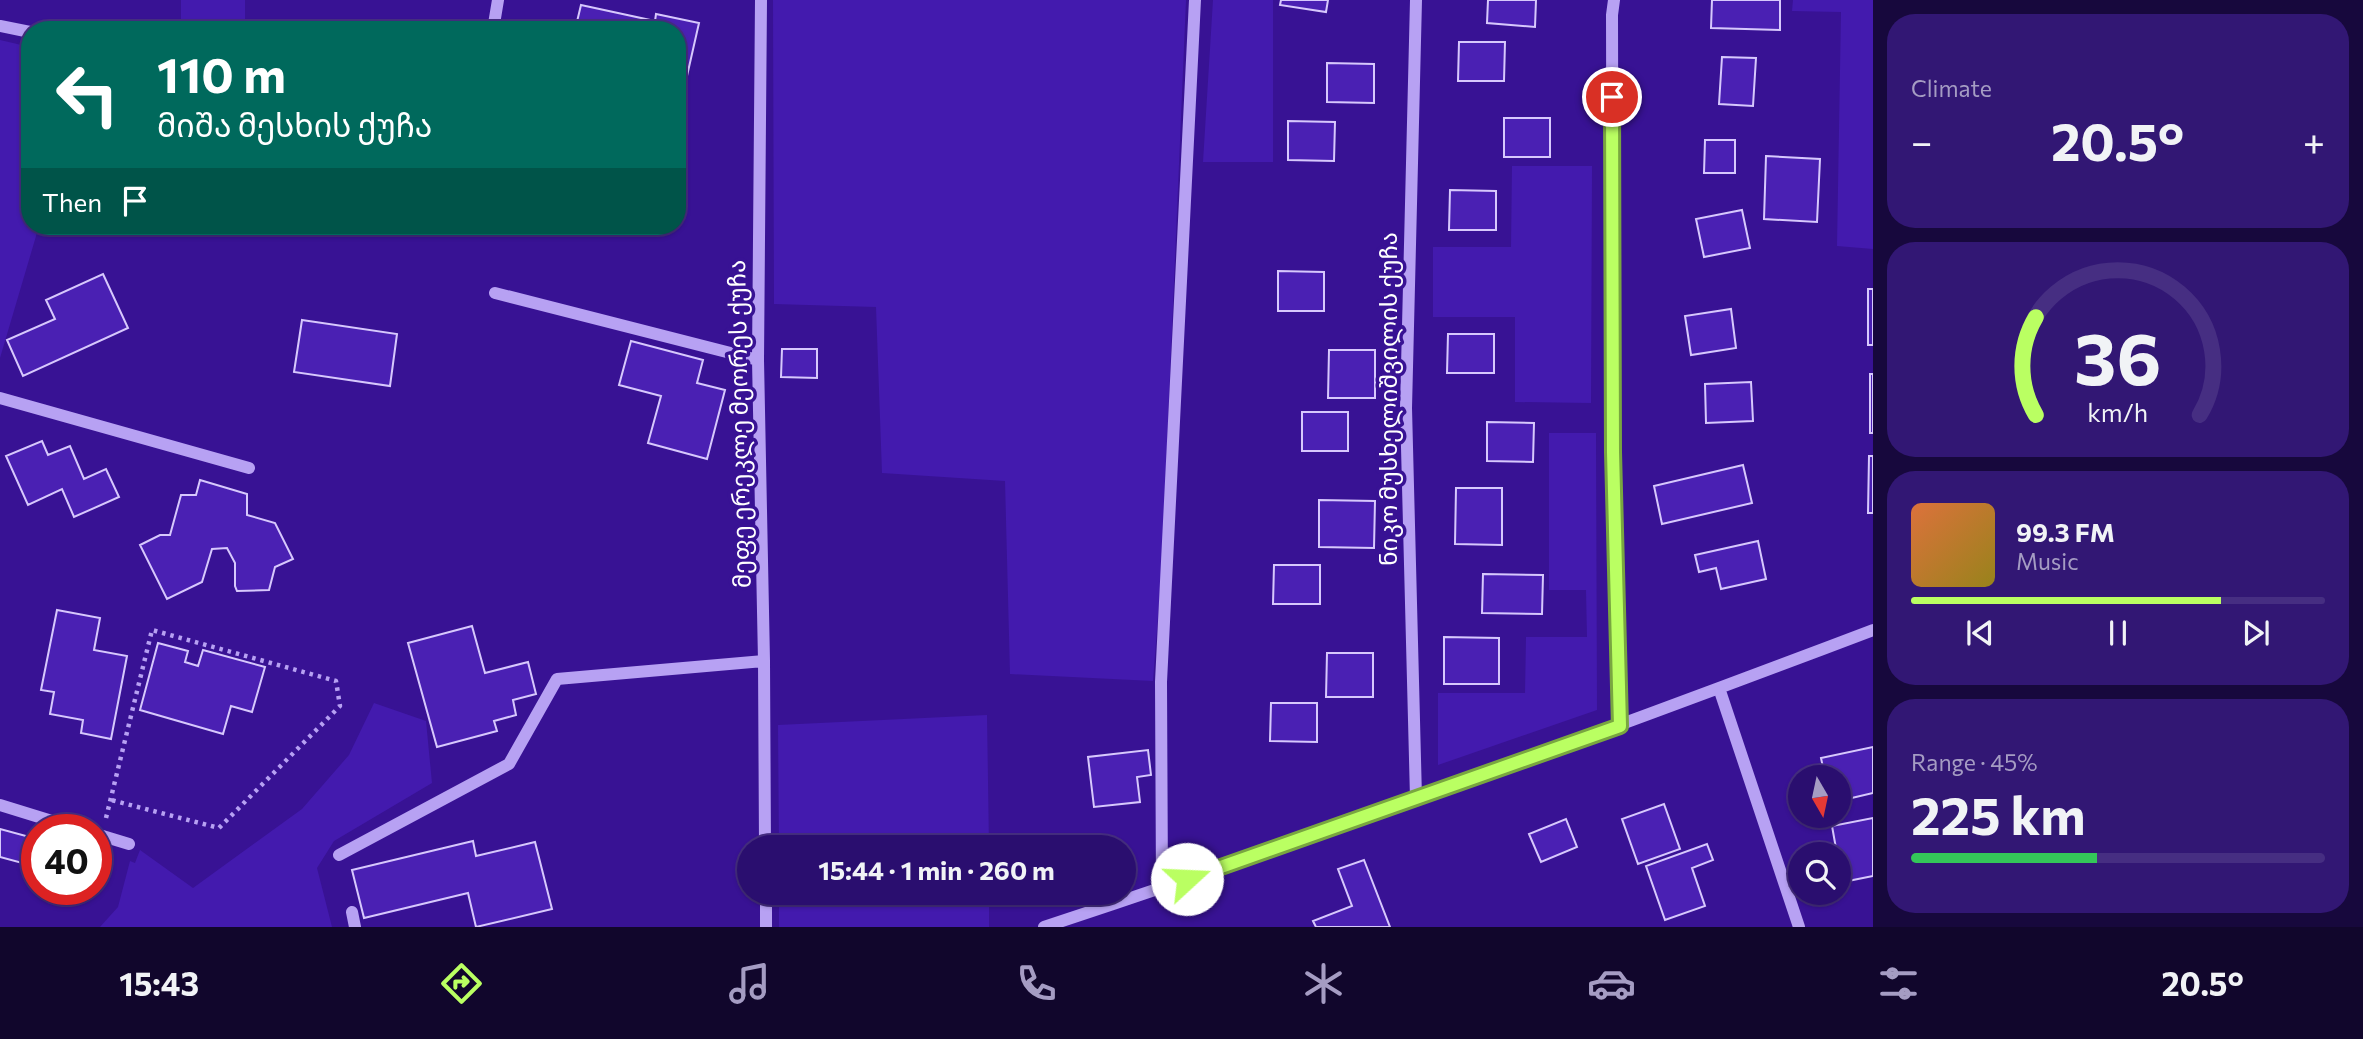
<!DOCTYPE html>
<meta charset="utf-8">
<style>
body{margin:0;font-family:Commissioner,"Noto Sans Georgian",sans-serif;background:#321774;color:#f1f3f6;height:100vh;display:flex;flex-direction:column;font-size:26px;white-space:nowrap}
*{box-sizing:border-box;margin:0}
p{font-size:23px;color:#a59cc3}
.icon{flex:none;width:38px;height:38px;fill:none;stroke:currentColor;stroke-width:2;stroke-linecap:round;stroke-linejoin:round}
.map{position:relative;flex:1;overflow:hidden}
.drawer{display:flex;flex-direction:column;gap:14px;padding:14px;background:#17083d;width:490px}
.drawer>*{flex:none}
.hud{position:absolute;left:21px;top:21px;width:665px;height:214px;border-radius:28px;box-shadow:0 2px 5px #0004,0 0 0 2px #462e82;background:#00695c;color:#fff;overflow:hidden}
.needle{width:46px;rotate:171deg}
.tools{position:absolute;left:1788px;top:765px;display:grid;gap:14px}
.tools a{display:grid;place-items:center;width:63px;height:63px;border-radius:50%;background:#2a0e6f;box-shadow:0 2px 5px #0004,0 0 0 2px #462e82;font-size:35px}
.speed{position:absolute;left:21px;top:814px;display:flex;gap:14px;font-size:35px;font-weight:700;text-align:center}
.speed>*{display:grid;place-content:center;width:91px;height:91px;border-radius:50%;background:#2a0e6f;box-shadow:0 2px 5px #0004,0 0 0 2px #462e82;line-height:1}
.speed .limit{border:10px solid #d22;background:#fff;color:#111}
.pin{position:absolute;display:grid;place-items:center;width:60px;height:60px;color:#fff;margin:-30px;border:4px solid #fff;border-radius:50%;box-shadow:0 2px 7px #0007}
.me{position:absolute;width:77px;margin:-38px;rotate:70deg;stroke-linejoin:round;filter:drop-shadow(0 0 5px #0008)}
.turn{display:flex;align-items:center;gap:24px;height:147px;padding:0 21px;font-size:32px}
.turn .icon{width:91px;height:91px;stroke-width:2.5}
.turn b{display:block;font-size:49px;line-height:60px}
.then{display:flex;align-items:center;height:66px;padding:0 21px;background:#0003;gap:14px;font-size:26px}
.big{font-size:52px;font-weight:700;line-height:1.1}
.drawer .widget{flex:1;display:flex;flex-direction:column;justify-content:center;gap:10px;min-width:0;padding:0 24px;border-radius:28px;background:#321774}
.drawer .dial{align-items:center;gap:0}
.dial svg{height:182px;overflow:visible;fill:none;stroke:#462e82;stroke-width:7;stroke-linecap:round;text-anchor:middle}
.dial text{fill:#f1f3f6;stroke:none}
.song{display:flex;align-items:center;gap:21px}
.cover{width:84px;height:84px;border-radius:10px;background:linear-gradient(135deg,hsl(20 70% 55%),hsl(50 70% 35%))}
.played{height:7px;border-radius:4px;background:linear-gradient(90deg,#baff62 75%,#462e82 75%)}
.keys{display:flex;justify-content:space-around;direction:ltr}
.heat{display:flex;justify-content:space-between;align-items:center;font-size:38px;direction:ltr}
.charge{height:10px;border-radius:5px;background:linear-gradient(90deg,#34c759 45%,#462e82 0)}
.trip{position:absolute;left:737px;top:835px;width:399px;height:70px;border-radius:35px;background:#2a0e6f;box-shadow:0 2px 5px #0004,0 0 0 2px #462e82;font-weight:700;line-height:70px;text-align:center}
.dock{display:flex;height:112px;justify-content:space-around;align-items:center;background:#11062c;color:#a59cc3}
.dock .icon{width:49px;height:49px}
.dock .selected{color:#baff62}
.dock b{font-size:32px;color:#f1f3f6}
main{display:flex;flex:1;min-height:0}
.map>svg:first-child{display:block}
.green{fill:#431aae}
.building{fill:#4a20b3;stroke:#d7c8fd;stroke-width:2}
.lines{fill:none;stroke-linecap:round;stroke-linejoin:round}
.path{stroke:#b7a1f3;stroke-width:4.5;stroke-dasharray:3.5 5;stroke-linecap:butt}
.minor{stroke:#b7a1f3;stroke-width:12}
.route-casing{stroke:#79a640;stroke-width:18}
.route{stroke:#baff62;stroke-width:12}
.labels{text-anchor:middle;stroke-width:7;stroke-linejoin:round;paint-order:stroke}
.street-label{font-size:24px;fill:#fff;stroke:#381294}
</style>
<main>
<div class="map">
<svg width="1873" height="927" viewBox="0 0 1873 927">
<rect width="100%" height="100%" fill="#381294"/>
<path class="green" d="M181,0H245V30H181Z
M773,0H1186L1162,564L1153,681L1010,674L1005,481L882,473L876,307L774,304Z
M1213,0H1273V162H1203Z
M1793,0H1873V249L1837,246L1841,12L1792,11Z
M0,40L30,47V226H39L0,358Z
M1512,166H1592L1591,403L1515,402V317H1433V247H1511Z
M1549,433H1596L1597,710L1438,765V693H1525L1526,637H1587L1586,590H1549Z
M374,703L426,721L432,783L334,841L317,868L332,927H100L118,907L130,861L135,863L140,850L193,888L302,809L349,755Z
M987,715L989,847H779L778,725Z
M779,893H989V927H779Z"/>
<path class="building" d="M1281,0H1328L1326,12L1280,5Z
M1488,0H1536L1535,27L1487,23Z
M1712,0H1780V30L1711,28Z
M581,5L655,21L656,14L699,23L677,120V30H575Z
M1459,42H1505L1504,81H1458Z
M1722,57L1756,58L1753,106L1719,104Z
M1327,63L1374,64V103L1327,102Z
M1504,118H1550V157H1504Z
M1288,121L1335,122L1334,161L1288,160Z
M1705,140H1735V173H1704Z
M1766,156L1820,159L1817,222L1764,219Z
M1450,190L1496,191V230H1449Z
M1742,210L1750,248L1704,257L1696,219Z
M1278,271L1324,272V311H1278Z
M103,274L128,328L23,376L7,340L55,319L46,300Z
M1868,289H1873V345H1868Z
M1731,309L1736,348L1691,355L1685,316Z
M302,320L397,334L390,386L294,372Z
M1448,334H1494V373H1447Z
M631,341L703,360L697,383L725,390L707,459L648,443L661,396L619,385Z
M782,349H817V378L781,377Z
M1329,350H1375V398H1328Z
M1870,374H1873V433H1870Z
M1751,382L1753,421L1706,423L1705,384Z
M1302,412H1348V451H1302Z
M1487,422L1534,423L1533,462L1487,461Z
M42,441L48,455L70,446L84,479L106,469L119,497L74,517L62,489L28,505L6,456Z
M1869,456H1873V513H1868Z
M1743,465L1752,503L1662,524L1654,486Z
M200,480L247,494V515L275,523L293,559L275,567L269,590L237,591L235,586V563L227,548L212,549L202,582L167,599L140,545L160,535H170L181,495H196Z
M1456,488H1502V545L1455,544Z
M1319,500L1375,501L1374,548L1319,547Z
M1758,541L1766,579L1721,589L1716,568L1699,572L1695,555Z
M1274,565H1320V604H1273Z
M1483,574L1543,575L1542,614L1482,613Z
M57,610L100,618L94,650L127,656L111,739L81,733L83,720L50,714L54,692L41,690Z
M472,626L485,673L528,662L536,694L513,700L516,715L494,721L497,731L437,747L408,643Z
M1444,637L1499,638V684H1444Z
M158,643L188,651L185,662L198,666L203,650L265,667L252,712L231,706L223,734L140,710Z
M1327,653H1373V697H1326Z
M1271,703H1317V742L1270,741Z
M1873,747V793L1839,801V777H1825L1821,758Z
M1148,750L1151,775L1137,777L1140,802L1094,807L1088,757Z
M1664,804L1680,849L1638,864L1622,819Z
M1873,818V876L1843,882L1839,854H1837L1832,826Z
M1566,819L1577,847L1541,862L1529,834Z
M0,829L37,839V867L0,857Z
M473,841L476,856L535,842L552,909L476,927L468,893L364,918L352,870Z
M1707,844L1713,860L1692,868L1705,906L1665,920L1646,866Z
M1364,860L1390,927H1316L1313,921L1352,906L1338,869Z"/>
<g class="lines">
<path class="path" d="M106,818L152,630L336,681L340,706L219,828L111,800"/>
<path class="minor" d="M761,0L758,360L764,661L765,847
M1614,0L1612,15L1613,452L1620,726
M0,26L30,32
M493,30L498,0
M495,293L758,360
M0,398L249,468
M1719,688L1799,927
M1416,798L1406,408L1416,0
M0,805L81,830
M96,834L129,844
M339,855L509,764L557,679L764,661
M1162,888L1161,682L1195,0
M766,892V927
M352,912L355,927
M1044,927C1323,835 1599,734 1873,630"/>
</g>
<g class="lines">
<defs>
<path id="route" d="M1187,879L1620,726L1613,452L1612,97"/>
</defs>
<use href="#route" class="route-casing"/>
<use href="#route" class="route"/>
</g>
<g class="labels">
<g class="street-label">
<text transform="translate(1389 399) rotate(-90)" y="8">ნიკო მუსხელიშვილის ქუჩა</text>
<text transform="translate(740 424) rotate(-91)" y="8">მეფე ერეკლე მეორეს ქუჩა</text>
</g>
</g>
</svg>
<div class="tools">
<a><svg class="needle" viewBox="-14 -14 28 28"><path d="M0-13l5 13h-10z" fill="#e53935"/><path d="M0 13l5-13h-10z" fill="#a59cc3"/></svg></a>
<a><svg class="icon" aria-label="search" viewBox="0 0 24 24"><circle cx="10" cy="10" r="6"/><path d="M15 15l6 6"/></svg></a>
</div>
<div class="speed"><div class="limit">40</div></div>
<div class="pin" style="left:1612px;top:97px;background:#d93025"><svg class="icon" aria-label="arrive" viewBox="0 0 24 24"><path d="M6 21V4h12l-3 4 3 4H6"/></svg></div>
<svg class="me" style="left:1187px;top:879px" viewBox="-20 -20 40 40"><circle r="19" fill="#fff"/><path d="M0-13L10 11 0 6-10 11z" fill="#baff62"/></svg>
<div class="trip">15:44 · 1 min · 260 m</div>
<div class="hud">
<div class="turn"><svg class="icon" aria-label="left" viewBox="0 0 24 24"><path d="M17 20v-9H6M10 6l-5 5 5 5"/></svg><div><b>110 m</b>მიშა მესხის ქუჩა</div></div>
<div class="then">Then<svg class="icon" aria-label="arrive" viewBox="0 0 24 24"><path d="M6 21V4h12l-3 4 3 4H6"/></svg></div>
</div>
</div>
<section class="drawer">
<div class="widget"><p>Climate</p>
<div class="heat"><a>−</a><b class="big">20.5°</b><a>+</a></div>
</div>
<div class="widget dial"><svg viewBox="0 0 100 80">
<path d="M14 69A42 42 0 1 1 86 69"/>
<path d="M14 69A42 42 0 0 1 14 26" stroke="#baff62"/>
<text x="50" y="56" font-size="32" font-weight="700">36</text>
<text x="50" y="72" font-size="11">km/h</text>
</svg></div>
<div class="widget">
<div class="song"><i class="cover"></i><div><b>99.3 FM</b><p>Music</p></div></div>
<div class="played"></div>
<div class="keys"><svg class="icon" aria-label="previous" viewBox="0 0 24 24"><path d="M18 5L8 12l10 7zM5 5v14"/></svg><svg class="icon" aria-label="pause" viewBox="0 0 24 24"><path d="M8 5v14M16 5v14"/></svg><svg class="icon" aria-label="next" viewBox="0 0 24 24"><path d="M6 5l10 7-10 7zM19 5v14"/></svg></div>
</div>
<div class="widget"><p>Range · 45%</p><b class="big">225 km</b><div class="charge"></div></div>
</section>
</main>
<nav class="dock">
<b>15:43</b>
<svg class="icon selected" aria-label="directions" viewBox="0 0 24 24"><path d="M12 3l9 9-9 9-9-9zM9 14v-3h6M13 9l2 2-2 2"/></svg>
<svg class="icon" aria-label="music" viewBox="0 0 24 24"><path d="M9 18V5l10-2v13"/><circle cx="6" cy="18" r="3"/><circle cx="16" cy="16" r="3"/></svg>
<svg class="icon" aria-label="phone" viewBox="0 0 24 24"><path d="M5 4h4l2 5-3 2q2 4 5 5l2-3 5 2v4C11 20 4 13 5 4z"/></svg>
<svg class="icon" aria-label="climate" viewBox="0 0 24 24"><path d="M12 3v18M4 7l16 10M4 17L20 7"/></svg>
<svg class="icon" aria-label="car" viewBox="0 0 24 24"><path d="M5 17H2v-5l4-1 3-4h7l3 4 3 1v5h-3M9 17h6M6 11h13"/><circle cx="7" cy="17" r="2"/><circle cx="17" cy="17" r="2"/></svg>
<svg class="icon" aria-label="filters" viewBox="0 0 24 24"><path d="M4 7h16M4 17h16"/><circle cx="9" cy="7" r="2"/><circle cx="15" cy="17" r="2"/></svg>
<b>20.5°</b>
</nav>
